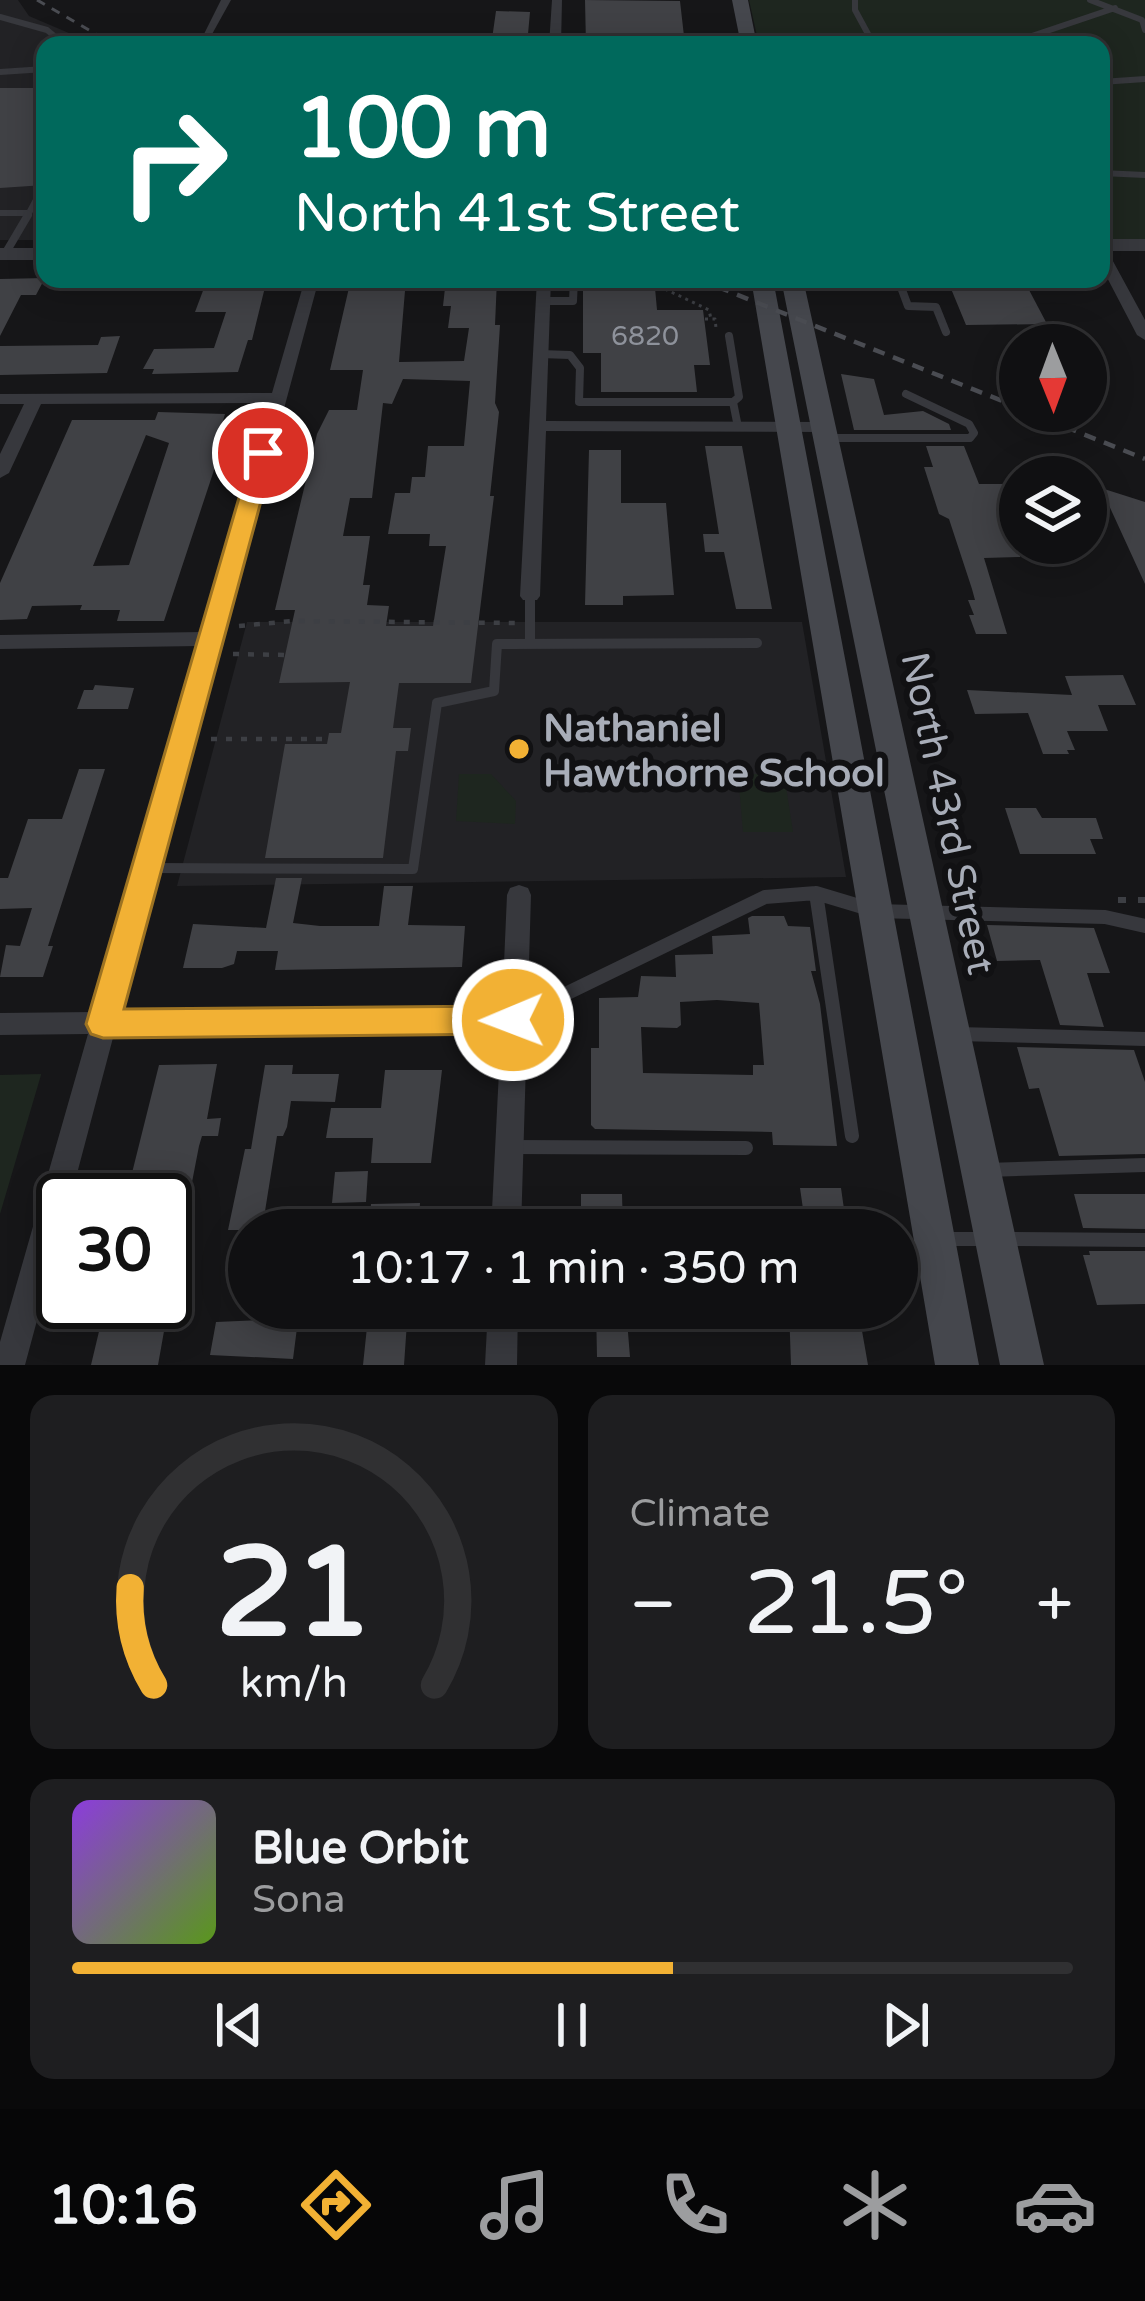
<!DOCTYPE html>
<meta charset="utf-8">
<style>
body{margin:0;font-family:"Varela Round",sans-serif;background:#1e1e20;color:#f1f3f6;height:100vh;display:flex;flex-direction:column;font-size:45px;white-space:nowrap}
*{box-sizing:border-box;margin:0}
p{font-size:39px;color:#9c9d9f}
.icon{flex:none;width:66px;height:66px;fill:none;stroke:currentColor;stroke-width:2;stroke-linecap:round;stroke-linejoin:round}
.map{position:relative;height:1365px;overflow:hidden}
.side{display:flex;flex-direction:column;gap:30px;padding:30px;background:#09090a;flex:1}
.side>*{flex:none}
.guide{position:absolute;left:36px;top:36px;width:1074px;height:252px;border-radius:24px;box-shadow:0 6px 30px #0003,0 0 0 3px #303032;background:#00695c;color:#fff;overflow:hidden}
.needle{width:78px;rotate:179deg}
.controls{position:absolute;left:999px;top:324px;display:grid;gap:24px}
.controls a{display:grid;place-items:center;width:108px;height:108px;border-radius:50%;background:#101012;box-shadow:0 6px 30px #0003,0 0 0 3px #303032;font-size:60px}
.speed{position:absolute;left:36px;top:1173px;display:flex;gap:24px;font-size:60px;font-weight:700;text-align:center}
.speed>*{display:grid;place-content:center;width:156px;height:156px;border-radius:50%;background:#101012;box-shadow:0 6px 30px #0003,0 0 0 3px #303032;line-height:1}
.speed .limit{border:6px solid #111;border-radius:18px;background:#fff;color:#111}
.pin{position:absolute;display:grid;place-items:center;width:102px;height:102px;color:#fff;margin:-51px;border:6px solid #fff;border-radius:50%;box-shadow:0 3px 12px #0007}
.me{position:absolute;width:132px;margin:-66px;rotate:269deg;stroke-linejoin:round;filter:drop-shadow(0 0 9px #0008)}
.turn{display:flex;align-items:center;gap:42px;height:252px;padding:0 60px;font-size:54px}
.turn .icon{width:156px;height:156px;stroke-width:2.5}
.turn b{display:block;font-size:84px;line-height:102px}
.big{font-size:90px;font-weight:600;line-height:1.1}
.side .widget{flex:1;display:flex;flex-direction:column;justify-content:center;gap:18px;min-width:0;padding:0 42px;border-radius:24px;background:#1e1e20}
.side .dial{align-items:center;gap:0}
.dial svg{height:312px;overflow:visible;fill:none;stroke:#303032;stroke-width:7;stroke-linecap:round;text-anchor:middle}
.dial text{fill:#f1f3f6;stroke:none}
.song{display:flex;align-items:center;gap:36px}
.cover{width:144px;height:144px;border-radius:18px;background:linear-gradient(135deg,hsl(270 70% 55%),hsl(90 70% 35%))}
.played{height:12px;border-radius:6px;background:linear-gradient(90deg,#f2b134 60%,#303032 60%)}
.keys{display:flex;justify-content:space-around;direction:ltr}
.heat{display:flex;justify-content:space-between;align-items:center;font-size:66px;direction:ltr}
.side .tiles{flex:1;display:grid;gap:30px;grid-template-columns:1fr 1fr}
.widget:last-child{grid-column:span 2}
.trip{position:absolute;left:228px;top:1209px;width:690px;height:120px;border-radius:60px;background:#101012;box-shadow:0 6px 30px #0003,0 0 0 3px #303032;font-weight:600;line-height:120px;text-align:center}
.menu{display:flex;height:192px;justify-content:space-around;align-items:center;background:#060607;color:#9c9d9f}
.menu .icon{width:84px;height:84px}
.menu .active{color:#f2b134}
.menu b{font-size:54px;color:#f1f3f6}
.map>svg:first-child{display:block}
.built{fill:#222225}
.green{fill:#1e261f}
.building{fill:#404145;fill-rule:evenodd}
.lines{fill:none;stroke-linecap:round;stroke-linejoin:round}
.path-far2{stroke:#3d3f44;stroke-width:3;stroke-dasharray:3 4.5;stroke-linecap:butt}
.path-far1{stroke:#3d3f44;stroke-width:4.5;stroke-dasharray:6 9;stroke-linecap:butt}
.path{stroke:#3d3f44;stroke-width:6;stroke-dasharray:8 12;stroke-linecap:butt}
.service-far3{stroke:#37383d;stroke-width:6}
.service-far2{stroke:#37383d;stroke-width:8}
.service-far1{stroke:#37383d;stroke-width:10}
.service{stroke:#37383d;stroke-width:14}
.minor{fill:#37383d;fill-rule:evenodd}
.tertiary{fill:#37383d;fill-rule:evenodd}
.secondary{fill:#45474d;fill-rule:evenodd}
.rail-far1{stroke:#4a4c52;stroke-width:3;stroke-dasharray:9 8;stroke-linecap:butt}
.rail{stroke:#4a4c52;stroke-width:4.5;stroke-dasharray:12 9;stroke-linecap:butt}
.route{fill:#f2b134;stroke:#9d7322;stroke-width:3}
.poi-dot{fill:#f2b134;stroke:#111113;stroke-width:4.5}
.labels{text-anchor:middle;stroke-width:12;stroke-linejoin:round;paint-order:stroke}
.far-number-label{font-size:27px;fill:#8e929b}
.poi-label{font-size:39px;font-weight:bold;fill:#a8adb8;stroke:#111113;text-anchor:start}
.street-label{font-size:39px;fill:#a8adb8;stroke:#111113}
</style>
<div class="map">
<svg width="1145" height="1365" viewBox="0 0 1145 1365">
<rect width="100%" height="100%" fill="#161618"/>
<path class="built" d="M0,0H18L29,16L97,45H45V240H0Z
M247,622H802L846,877L177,886Z"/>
<path class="green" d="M749,0H1145V241H1101V45H759Z
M459,774H491L516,801L515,824L456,821Z
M738,774H784L793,832H743Z
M41,1074V1075L0,1214V1075Z"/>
<path class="building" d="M585,0L680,1L685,45H586Z
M496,11L530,12L528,34H521V39H492Z
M0,88H45V185L0,188Z
M45,278L36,295H21L0,336V279Z
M267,279L252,340H248L238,372L152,374L154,369H143L154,349L214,348L226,312H195L207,280Z
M351,279H406L399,362L464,361L469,328H448L451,306H443L445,288L451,282L497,279L495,325H500L495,403L499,412L490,496H494L471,683H399L393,728H411L408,751H396L383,858H265L285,744H327L329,733H341L350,682L279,683L295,610H275L317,434L329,410H357L363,370H330ZM403,379L470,381L464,446H428L425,477H412L410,493H395L388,534H430L429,546H446L433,626H386L389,606L367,605L370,585H363L370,536H343L350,498H372L383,403L392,404Z
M947,279H1004L1008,288H1028L1047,324L966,325Z
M583,288H655L657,310H703L710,365H694L697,392H601V353H583Z
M120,336L107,373L0,375V346L98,345L101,337Z
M841,374L874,379L884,415L923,411L949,424L951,430H854Z
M158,412L225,414L216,444H221L216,464L164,621H117L120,610H80L82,605L32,606L27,619L0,620V583L72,420H155ZM146,435L169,443L129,565L93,566Z
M705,446H742L772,609H736L724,552H705L703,534H719Z
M926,446H964L979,484H1020V557L984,558L1007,634H976L969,615H974L968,600H975L972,589L949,519L939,514L924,467H933Z
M589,450H621V503H666L674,595L623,596V605H585Z
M1101,488L1145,502V584Z
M1123,675L1136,705H1098L1108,731H1067L1075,750H1067L1069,754H1043L1028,713L975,714L967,690L1072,695L1065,676Z
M95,685L134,688L128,709H77L84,690H93Z
M79,769H105L48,946H53L43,977H0L6,945L20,946L32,908L0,909V878H8L28,819H62Z
M1005,808H1036L1042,818H1096L1103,839H1090L1096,854H1020Z
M276,878H302L293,923L320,926H379L384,886H413L408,925L465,926L462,967L275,970L278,951H237L234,964L222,968H183L193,924L266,928Z
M752,916H784L788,926L810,927L816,971H811L820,1004L837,1146L773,1145L772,1132L595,1129L591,1125V1048H599V998L638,997L641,976L676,977L675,955L713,954L712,936L750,934L748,918ZM717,1000L759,1003L764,1065H753V1075L643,1073L641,1027L677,1028L681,1025L680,1002Z
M987,925L1094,928L1110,973H1087L1104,1027L1060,1025L1040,960L997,961Z
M1017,1047L1134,1050L1145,1082V1154L1059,1156L1039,1088L1029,1089Z
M217,1064L207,1119L221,1118L218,1136H202L199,1146L175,1270H183L174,1321L166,1320L158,1365H91L106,1302H165V1197H126L159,1065Z
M265,1065H293L292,1074H339L335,1102L291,1101L287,1127L283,1136H277L262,1230H228L245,1149H251Z
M385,1070H442L431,1163H371L373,1138H326L331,1108H381Z
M368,1171L366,1202L332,1203L335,1172Z
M800,1188H841L847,1230H806Z
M581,1194H622L623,1230H581Z
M1074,1194H1145V1229L1083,1228Z
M420,1203L418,1230H369L371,1204Z
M1089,1251H1145V1304L1097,1305L1083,1255H1090Z
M369,1308H408L404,1365H363Z
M596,1308H626L630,1357H597Z
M789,1308H858L868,1365H791Z
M263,1320H298L293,1359L210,1355L216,1322Z"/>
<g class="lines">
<path class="path-far2" d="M665,289L709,310L711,319
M705,319H715L716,328"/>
<path class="path-far1" d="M239,626L293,621L515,623
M233,654L285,655
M211,739H328"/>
<path class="path" d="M1118,900H1145"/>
<path class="service-far3" d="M855,0V10L874,45
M1090,0L1142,20L1145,30
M0,17L47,30L65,45
M1005,45L1115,8
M0,72L45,69
M1101,82L1145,79
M1101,173L1145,175
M0,213H29L26,218
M29,213L37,198H45"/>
<path class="service-far2" d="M5,254L28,215
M898,279L908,306L936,307L946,332
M543,301H573L574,279
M729,336L739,397L733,402
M540,354L570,355L580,368L579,402H733L738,427
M828,438H970L974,433L969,424L906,394"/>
<path class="service-far1" d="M530,596V644
M151,868L413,869L437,703L494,691L497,644L757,643"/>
<path class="service" d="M816,893L852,1136
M516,1018L765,897L816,893L876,911L1105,917L1145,926
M957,1034L1145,1039
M510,1147L746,1148
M986,1170L1145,1165
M943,1239H985
M1003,1239L1145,1240"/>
<path class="minor" d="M221,0H231L211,36H203Z
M552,0H562L561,45H549Z
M1101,248L1108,252L1145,320V340L1137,335L1101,266Z
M305,279H319L121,1012L502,1009L507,895L510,888L519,885L528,888L531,895L521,1230H491L501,1031L114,1034L70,1200H63V1224L25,1365H0V1342L88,1034L0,1035V1013L94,1012L199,646L0,649V635L203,632L269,403L41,404L9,473L0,478V454L24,404H0V394L272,393Z
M537,279H551L546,421L822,422L831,427L822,432L546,431L540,596L537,600H523L520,596Z
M488,1308H518L517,1365H485Z"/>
<path class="tertiary" d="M1101,239H1145V251H1101Z
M0,248H45V260H0Z"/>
<path class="secondary" d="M732,0H748L757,45H741Z
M751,279H773L979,1365H935Z
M781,279H803L1044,1365H1000Z"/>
<path class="rail-far1" d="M37,0L115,45"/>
<path class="rail" d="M698,279L1020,408
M1026,411L1145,459"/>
</g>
<path class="route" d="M263,446L274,453L124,1009L513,1006L525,1010L530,1020L525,1030L513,1034L103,1038L91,1034L86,1024L252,453Z"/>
<circle class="poi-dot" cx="519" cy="749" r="12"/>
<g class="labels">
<g class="far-number-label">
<text x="645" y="345">6820</text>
</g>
<g class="poi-label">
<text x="543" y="741">Nathaniel<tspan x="543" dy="45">Hawthorne School</tspan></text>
</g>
<g class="street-label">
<text transform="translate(949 813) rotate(78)" y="14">North 43rd Street</text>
</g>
</g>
</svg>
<div class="controls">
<a><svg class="needle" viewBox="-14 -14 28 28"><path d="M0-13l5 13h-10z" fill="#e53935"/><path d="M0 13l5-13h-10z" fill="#9c9d9f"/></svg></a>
<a><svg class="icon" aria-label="layers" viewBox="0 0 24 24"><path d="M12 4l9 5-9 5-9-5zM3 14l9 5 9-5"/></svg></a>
</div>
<div class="speed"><div class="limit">30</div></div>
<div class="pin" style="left:263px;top:453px;background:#d93025"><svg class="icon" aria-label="arrive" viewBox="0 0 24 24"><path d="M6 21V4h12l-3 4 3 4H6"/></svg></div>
<svg class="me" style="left:513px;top:1020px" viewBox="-20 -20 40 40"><circle r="17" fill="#f2b134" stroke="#fff" stroke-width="3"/><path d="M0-11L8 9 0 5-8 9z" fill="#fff"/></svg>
<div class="trip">10:17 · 1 min · 350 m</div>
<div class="guide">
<div class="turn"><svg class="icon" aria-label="right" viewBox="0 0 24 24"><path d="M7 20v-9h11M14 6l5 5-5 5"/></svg><div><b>100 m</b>North 41st Street</div></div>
</div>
</div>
<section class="side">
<div class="tiles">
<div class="widget dial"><svg viewBox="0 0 100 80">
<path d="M14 69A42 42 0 1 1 86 69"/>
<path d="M14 69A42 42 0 0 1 8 44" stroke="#f2b134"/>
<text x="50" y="56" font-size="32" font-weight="700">21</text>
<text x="50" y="72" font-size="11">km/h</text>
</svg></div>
<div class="widget"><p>Climate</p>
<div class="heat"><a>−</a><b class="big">21.5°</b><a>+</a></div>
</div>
<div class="widget">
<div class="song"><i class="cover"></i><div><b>Blue Orbit</b><p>Sona</p></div></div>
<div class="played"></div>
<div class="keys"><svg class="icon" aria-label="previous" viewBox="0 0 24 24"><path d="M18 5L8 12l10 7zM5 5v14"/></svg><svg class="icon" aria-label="pause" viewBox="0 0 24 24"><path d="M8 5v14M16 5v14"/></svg><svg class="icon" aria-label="next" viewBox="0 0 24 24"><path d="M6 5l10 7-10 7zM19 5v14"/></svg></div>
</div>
</div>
</section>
<nav class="menu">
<b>10:16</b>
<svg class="icon active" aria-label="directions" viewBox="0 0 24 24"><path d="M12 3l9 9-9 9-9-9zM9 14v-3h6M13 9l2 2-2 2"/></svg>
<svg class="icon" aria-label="music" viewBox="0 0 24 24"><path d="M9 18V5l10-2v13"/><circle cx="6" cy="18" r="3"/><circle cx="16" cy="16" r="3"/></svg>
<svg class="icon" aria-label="phone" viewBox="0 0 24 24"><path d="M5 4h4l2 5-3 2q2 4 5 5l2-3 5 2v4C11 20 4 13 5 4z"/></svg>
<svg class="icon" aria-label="climate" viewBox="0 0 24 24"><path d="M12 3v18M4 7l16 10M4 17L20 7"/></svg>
<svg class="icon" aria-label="car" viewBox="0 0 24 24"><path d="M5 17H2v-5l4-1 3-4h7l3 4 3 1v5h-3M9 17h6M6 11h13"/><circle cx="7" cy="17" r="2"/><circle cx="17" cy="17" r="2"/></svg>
</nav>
